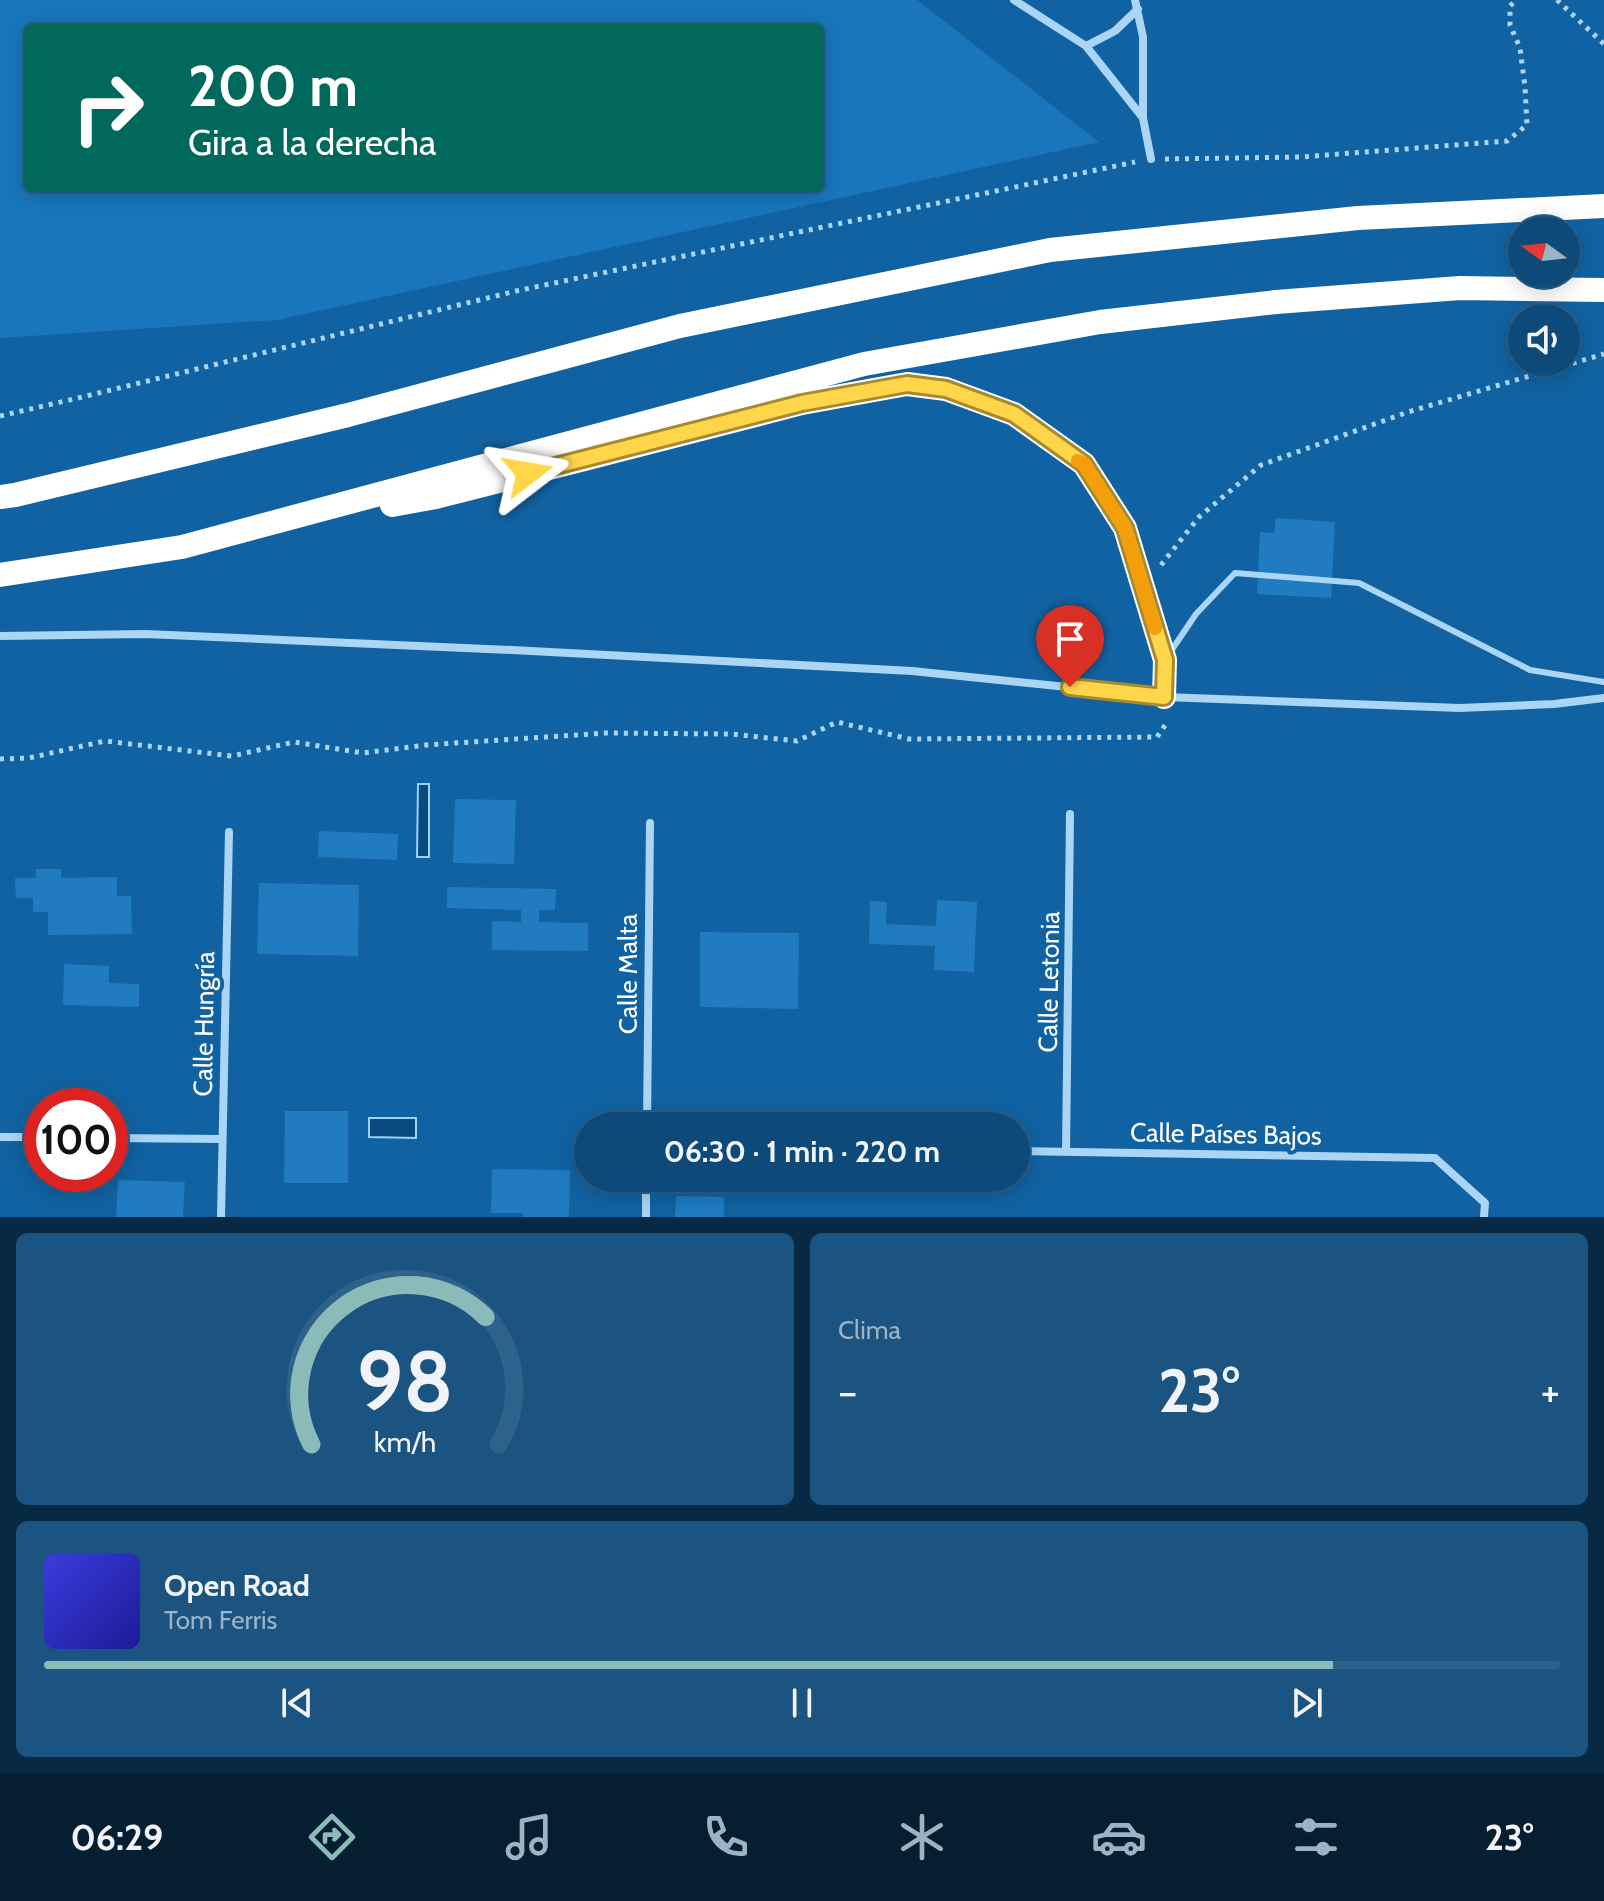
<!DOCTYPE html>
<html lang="es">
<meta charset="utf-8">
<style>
body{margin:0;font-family:Cabin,sans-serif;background:#1b5481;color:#f1f3f6;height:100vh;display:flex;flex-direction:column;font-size:30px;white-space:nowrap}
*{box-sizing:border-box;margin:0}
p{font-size:26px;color:#9ab3c7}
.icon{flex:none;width:44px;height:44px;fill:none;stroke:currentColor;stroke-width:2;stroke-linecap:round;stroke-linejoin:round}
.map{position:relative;height:1217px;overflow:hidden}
.drawer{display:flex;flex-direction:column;gap:16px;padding:16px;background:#072943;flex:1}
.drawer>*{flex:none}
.banner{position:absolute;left:24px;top:24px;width:800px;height:168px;border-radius:8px;box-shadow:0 4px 20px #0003,0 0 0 2px #2d628b;background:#00695c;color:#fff;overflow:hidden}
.needle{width:52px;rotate:285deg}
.controls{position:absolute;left:1508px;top:216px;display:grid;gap:16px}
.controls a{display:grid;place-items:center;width:72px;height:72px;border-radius:50%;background:#0d4a7a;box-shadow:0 4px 20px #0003,0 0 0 2px #2d628b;font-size:40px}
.speed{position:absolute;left:24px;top:1088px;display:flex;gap:16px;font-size:40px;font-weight:700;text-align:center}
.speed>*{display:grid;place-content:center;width:104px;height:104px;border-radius:50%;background:#0d4a7a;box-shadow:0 4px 20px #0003,0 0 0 2px #2d628b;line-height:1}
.speed .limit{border:12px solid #d22;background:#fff;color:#111}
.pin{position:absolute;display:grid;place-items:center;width:68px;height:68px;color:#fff;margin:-82px -34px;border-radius:50% 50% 50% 0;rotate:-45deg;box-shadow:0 0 8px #0007}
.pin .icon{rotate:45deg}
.me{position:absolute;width:88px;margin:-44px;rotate:76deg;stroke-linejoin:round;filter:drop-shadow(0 0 6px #0008)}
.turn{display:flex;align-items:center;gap:28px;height:168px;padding:0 32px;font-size:36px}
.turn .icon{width:104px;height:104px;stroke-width:2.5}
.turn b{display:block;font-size:56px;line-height:68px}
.big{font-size:60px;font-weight:700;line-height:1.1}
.drawer .widget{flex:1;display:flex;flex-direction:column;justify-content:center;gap:12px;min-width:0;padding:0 28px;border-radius:12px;background:#1b5481}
.drawer .dial{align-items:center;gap:0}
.dial svg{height:208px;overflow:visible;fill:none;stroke:#2d628b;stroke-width:7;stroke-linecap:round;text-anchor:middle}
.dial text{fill:#f1f3f6;stroke:none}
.song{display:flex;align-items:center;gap:24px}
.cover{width:96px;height:96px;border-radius:12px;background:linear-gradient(135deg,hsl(240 70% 55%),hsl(240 70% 35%))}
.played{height:8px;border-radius:4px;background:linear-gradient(90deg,#8bbbb9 85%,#2d628b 85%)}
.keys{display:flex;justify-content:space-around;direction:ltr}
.heat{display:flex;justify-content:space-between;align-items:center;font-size:44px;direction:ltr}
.drawer .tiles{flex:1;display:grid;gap:16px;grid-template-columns:1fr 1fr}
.widget:last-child{grid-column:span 2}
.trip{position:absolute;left:574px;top:1112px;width:456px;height:80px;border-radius:40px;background:#0d4a7a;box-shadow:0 4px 20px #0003,0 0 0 2px #2d628b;font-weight:700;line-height:80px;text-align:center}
.tab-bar{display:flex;height:128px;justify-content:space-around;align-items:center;background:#051e31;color:#9ab3c7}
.tab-bar .icon{width:56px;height:56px}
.tab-bar .on{color:#8bbbb9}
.tab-bar b{font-size:36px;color:#f1f3f6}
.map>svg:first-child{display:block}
.green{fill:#1976bc;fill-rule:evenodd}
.water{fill:#0b4a7e;stroke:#9dd2f8;stroke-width:2}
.building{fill:#207bc1}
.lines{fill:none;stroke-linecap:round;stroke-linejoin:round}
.path{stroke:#abd5f5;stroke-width:5;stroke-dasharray:4 6;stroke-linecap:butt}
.service{stroke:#abd5f5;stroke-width:6}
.minor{stroke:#abd5f5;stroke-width:8}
.motorway{stroke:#fff;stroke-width:24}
.route-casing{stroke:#a68a30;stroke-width:20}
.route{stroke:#ffd54a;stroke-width:14}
.slow{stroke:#f59e0b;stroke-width:14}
.labels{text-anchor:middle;stroke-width:8;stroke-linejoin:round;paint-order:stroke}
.street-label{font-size:26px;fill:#fff;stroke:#1162a2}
</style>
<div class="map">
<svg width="1604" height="1217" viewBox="0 0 1604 1217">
<rect width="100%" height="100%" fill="#1162a2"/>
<path class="green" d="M0,0H917L1099,142L277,320L0,338ZM28,28H820V188H28Z"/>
<path class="water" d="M418,784H429V857H417Z
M369,1118H416V1138L369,1137Z"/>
<path class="building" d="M1276,518L1335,522L1331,598L1257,594L1260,532L1274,533Z
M455,799L516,800L514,864L453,863Z
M319,831L398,834L397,860L318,857Z
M36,869H61V878L117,877V896H131L132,934L48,935V912H33V898H16L15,878H36Z
M259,883L359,885L358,956L257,954Z
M447,887L556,889L555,910H539V922L588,923V951L492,950V921L521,922V910L447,908Z
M937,900L977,902L974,972L934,970L935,946L869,944L870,901L887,902L886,924L936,926Z
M700,932L799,933L798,1009L700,1007Z
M64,964L109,966V983L139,984V1007L63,1005Z
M285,1111H348V1183H284Z
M492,1169L570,1170L569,1217H523V1213H491Z
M118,1180L185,1182L183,1217H116Z
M676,1196L724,1197V1217H675Z"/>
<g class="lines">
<path class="path" d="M1557,0L1604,44
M1165,159L1301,157L1507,141L1527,125L1525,87L1520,48L1510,25V6L1516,0
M0,416L74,399L516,291L1135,162
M1161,565L1199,517L1261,465L1408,412L1604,354
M0,759L29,758L105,741L232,756L294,742L363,753L426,745L606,733L731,734L797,741L837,722L909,739L1157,737L1168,721"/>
<path class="service" d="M1169,654L1196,614L1235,573L1359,583L1530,670L1604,682"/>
<path class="minor" d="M1014,0L1086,46L1143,118L1151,159
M1135,0L1143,37V117
M1086,46L1115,31L1138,9
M0,636L145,634L512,650L912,671L1164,697L1460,708L1554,704L1604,698
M647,1126L650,823
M0,1137H42
M110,1138L222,1139
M1016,1151L1435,1158L1485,1203L1484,1217
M1066,1151L1070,814
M221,1217L229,832
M646,1217V1178"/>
<path class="motorway" d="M0,497L15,495L348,415L680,326L1050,250L1358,218L1604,206
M392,505L436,497L802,403L907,384L946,389L1014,414L1084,464L1125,528L1165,660L1164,697
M0,575L182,547L864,364L1100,322L1276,302L1460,288L1604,290"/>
</g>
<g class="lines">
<defs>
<path id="route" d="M528,473L802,403L907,384L946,389L1014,414L1084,464L1125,528L1165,660L1164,697L1070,687"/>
</defs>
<use href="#route" class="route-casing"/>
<use href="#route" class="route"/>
<path class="slow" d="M1078,461L1084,464L1125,528L1155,628"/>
</g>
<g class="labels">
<g class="street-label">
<text transform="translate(628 974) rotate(-90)" y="9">Calle Malta</text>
<text transform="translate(1049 982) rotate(-89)" y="9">Calle Letonia</text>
<text transform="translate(204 1024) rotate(-89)" y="9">Calle Hungría</text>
<text transform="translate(1226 1134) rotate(1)" y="9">Calle Países Bajos</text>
</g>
</g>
</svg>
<div class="controls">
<a><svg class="needle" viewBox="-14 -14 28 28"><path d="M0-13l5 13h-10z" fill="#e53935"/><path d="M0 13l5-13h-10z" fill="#9ab3c7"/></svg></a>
<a><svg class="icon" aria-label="sound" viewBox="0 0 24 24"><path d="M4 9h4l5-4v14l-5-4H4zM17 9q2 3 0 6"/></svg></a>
</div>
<div class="speed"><div class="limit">100</div></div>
<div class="pin" style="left:1070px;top:687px;background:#d93025"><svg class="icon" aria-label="arrive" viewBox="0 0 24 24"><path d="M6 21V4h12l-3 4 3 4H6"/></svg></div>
<svg class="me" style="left:528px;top:473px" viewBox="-20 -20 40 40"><path d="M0-17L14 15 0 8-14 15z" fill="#ffd54a" stroke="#fff" stroke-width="4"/></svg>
<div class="trip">06:30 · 1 min · 220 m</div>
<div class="banner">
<div class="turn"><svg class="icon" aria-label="right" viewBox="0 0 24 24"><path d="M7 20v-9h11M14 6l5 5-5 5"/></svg><div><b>200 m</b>Gira a la derecha</div></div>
</div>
</div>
<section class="drawer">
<div class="tiles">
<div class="widget dial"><svg viewBox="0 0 100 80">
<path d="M14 69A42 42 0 1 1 86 69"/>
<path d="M14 69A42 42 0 0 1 81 20" stroke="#8bbbb9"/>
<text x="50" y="56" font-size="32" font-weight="700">98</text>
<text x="50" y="72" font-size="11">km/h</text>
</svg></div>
<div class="widget"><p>Clima</p>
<div class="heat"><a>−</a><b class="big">23°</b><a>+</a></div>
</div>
<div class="widget">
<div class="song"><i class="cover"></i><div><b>Open Road</b><p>Tom Ferris</p></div></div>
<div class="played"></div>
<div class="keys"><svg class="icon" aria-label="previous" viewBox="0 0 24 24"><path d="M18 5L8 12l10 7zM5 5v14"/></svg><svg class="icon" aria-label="pause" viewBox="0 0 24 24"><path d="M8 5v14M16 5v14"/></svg><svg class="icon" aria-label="next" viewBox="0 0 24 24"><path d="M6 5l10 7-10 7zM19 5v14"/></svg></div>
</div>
</div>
</section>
<nav class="tab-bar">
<b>06:29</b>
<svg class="icon on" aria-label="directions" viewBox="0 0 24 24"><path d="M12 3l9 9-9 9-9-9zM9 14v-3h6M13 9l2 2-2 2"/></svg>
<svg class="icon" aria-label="music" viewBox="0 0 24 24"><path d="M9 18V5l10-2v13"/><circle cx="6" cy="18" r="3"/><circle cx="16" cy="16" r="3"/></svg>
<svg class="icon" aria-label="phone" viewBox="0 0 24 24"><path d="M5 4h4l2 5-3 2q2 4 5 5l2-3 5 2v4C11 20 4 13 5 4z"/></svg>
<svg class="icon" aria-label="climate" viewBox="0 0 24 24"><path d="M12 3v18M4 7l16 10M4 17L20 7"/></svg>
<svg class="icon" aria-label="car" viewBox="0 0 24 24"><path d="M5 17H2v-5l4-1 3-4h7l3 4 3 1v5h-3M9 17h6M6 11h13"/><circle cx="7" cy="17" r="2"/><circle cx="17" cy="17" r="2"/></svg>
<svg class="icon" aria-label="filters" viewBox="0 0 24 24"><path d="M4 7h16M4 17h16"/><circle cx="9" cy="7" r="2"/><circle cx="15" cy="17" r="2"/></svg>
<b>23°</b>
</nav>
